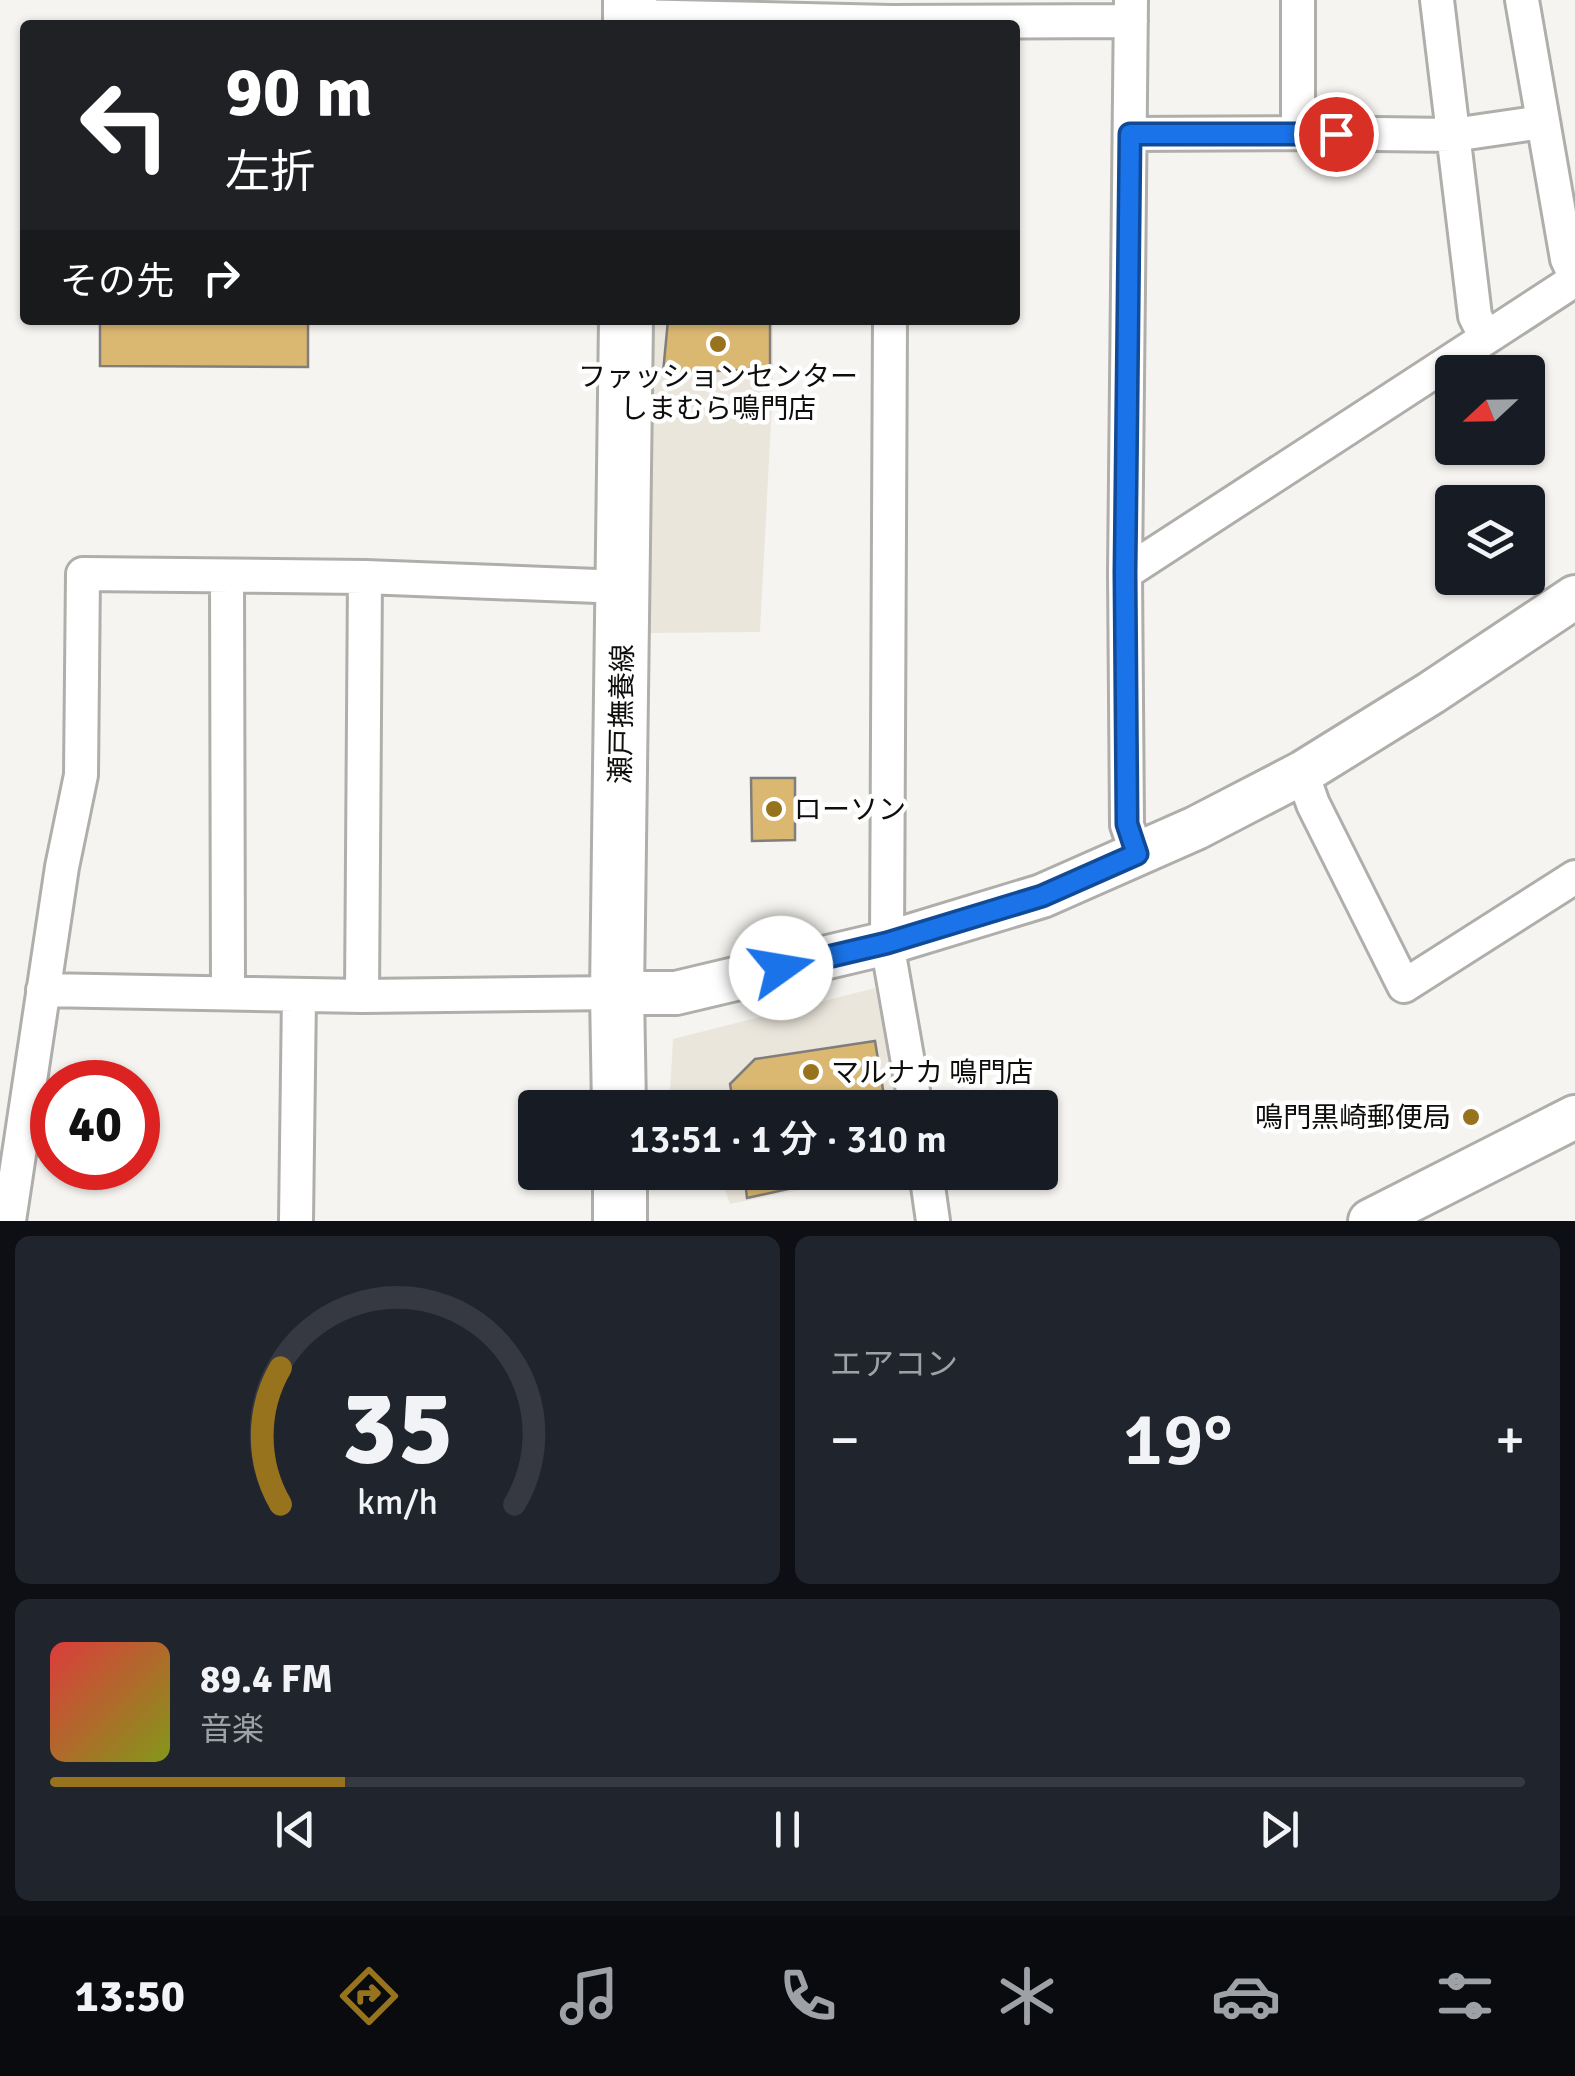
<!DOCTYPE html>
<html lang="ja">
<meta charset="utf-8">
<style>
body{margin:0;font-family:Signika,"Noto Sans JP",sans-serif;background:#20242c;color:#f1f3f6;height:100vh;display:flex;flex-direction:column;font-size:38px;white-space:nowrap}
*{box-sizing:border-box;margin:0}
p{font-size:32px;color:#9ea1a6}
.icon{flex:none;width:55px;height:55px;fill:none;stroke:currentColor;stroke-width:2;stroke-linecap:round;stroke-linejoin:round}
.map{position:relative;height:1221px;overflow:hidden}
.details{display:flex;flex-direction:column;gap:15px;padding:15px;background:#0d0f14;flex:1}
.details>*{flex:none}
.top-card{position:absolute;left:20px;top:20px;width:1000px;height:305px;border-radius:10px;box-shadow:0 2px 8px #0004;background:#202124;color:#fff;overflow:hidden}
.needle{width:65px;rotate:248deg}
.buttons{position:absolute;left:1435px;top:355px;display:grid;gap:20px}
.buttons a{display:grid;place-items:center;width:110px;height:110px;border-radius:10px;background:#171b24;box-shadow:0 2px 8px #0004;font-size:50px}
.speed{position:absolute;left:30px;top:1060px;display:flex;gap:20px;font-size:50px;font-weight:700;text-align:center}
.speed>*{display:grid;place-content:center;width:130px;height:130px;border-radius:50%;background:#171b24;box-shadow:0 2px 8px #0004;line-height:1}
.speed .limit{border:15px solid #d22;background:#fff;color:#111}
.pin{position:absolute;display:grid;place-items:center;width:85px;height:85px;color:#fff;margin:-42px;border:5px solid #fff;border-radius:50%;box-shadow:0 2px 10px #0007}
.me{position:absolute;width:110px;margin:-55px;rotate:77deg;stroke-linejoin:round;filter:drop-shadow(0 0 8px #0008)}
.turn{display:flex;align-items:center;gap:35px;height:210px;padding:0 40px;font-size:45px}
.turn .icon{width:130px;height:130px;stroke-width:2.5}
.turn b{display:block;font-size:70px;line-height:85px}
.then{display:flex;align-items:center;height:95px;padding:0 40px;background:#0003;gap:20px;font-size:38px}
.big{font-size:75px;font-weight:600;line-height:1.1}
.details .tile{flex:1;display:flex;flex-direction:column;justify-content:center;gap:15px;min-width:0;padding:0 35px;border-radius:15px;background:#20242c}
.details .dial{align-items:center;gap:0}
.dial svg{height:260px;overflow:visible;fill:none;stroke:#363941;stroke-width:7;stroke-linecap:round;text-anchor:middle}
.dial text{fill:#f1f3f6;stroke:none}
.song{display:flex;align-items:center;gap:30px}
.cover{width:120px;height:120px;border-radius:15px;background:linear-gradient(135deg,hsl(0 70% 55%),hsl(70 70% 35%))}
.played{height:10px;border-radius:5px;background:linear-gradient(90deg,#98731d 20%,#363941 20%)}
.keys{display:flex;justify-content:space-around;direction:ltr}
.heat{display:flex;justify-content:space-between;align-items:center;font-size:55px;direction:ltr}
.details .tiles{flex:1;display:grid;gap:15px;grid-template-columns:1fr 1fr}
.tile:last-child{grid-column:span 2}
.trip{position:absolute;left:518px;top:1090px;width:540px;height:100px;border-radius:10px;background:#171b24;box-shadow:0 2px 8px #0004;font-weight:600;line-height:100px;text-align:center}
.menu{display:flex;height:160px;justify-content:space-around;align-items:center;background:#090b0e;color:#9ea1a6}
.menu .icon{width:70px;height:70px}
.menu .current{color:#98731d}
.menu b{font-size:45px;color:#f1f3f6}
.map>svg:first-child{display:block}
.built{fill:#ebe6dc}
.building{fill:#dbb872;stroke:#807e7b;stroke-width:2.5}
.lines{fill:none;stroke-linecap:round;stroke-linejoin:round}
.minor-casing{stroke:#afaeaa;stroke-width:38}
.tertiary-casing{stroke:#afaeaa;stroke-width:48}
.primary-casing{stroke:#afaeaa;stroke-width:58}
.minor{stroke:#fff;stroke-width:32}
.tertiary{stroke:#fff;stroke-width:42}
.primary{stroke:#fff;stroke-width:52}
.route-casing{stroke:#114b97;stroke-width:25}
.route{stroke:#1a73e8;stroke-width:18}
.poi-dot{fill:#98731d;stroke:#fff;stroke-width:4}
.labels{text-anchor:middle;stroke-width:9;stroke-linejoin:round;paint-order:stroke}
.poi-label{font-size:28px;fill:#0e0e0c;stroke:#fff;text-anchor:start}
.street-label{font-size:28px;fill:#0e0e0c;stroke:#fff}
</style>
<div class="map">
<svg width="1575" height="1221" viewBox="0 0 1575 1221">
<rect width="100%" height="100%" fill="#f6f4f0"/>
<path class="built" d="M654,320H773V385L760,632L649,633Z
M875,988L900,1107L669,1108L673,1039Z
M665,1173H884L730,1204L723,1185L664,1190Z"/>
<path class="building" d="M100,320H308V367L100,366Z
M668,320H770V369L663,373Z
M751,778H795V840L752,841Z
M875,1041L886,1108H734L730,1084L755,1059Z
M744,1172H866L747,1198Z"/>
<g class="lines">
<defs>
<path id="minor" d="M1131,0L1125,573L1127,825L1137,854
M1437,0L1475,316L1485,336
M1522,0L1567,259L1575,276
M630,16L891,22L1131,21
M1298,133L1453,135L1542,122
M1130,134L1298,133V0
M890,320L887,943L916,1108
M1125,573L1575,280
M227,576L228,993
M1302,773L1313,804L1404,986L1575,877
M43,990L362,996L617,993
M362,996L365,577
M926,1172L933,1221
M9,1221L62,867L81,775L83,574L365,577L623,587
M296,1221L299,995"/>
<path id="tertiary" d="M617,993H676L887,943L1042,896L1196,828L1302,773L1431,693L1575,597
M1370,1221L1575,1117"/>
<path id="primary" d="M630,25V0
M619,1108L617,993L626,320
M620,1172V1221"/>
</defs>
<use href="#minor" class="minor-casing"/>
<use href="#tertiary" class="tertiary-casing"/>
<use href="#primary" class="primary-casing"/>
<use href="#minor" class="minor"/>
<use href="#tertiary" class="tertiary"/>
<use href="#primary" class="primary"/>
</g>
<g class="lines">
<defs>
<path id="route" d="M781,968L887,943L1042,896L1137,854L1127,824L1125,573L1130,134H1336"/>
</defs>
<use href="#route" class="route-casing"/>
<use href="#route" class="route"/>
</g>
<g class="poi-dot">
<circle cx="718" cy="344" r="10"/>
<circle cx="774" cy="809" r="10"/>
<circle cx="811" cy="1072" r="10"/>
<circle cx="1471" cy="1117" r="10"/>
</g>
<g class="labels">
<g class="poi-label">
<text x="718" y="386" text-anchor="middle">ファッションセンター<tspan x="718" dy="32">しまむら鳴門店</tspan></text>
<text x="794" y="819">ローソン</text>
<text x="831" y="1082">マルナカ 鳴門店</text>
<text x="1451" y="1127" text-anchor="end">鳴門黒崎郵便局</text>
</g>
<g class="street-label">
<text transform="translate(621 714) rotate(-89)" y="10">瀬戸撫養線</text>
</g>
</g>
</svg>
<div class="buttons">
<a><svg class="needle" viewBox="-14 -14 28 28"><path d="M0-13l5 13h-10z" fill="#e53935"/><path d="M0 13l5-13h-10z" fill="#9ea1a6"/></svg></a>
<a><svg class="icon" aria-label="layers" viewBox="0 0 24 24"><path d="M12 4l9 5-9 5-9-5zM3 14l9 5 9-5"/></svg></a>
</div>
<div class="speed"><div class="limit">40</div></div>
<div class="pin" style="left:1336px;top:134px;background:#d93025"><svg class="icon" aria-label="arrive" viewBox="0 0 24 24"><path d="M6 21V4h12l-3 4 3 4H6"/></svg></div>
<svg class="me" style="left:781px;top:968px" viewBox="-20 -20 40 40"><circle r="19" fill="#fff"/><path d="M0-13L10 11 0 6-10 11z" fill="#1a73e8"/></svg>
<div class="trip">13:51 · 1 分 · 310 m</div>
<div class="top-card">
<div class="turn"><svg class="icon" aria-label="left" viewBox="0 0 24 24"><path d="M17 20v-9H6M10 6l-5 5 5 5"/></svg><div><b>90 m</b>左折</div></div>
<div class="then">その先<svg class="icon" aria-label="right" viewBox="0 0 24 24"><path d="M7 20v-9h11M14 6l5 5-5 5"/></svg></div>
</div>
</div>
<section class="details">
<div class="tiles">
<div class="tile dial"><svg viewBox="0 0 100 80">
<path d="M14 69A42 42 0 1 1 86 69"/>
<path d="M14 69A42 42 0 0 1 14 27" stroke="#98731d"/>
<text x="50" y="56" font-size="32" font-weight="700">35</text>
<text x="50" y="72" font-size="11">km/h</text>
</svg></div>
<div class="tile"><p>エアコン</p>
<div class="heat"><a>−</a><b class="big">19°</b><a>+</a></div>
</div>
<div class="tile">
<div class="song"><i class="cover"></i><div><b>89.4 FM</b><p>音楽</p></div></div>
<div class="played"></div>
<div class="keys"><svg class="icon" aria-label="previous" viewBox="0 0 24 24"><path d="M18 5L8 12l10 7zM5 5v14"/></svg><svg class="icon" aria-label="pause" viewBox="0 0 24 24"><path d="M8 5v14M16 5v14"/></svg><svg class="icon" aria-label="next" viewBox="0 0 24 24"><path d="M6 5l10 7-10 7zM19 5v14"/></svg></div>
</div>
</div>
</section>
<nav class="menu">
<b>13:50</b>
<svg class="icon current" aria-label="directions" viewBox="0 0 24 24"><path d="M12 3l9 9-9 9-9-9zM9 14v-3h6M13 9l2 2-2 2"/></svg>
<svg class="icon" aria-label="music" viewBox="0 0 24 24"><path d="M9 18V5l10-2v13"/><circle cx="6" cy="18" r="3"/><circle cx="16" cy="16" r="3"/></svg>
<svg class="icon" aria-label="phone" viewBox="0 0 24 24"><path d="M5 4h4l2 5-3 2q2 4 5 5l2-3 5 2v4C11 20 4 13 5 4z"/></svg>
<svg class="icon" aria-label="climate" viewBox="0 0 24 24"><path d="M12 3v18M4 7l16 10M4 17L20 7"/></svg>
<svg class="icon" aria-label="car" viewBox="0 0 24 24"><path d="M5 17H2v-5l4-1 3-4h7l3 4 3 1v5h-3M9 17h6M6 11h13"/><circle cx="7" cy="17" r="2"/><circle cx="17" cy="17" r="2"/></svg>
<svg class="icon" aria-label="filters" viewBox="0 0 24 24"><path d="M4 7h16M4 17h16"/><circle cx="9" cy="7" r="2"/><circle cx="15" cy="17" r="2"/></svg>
</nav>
